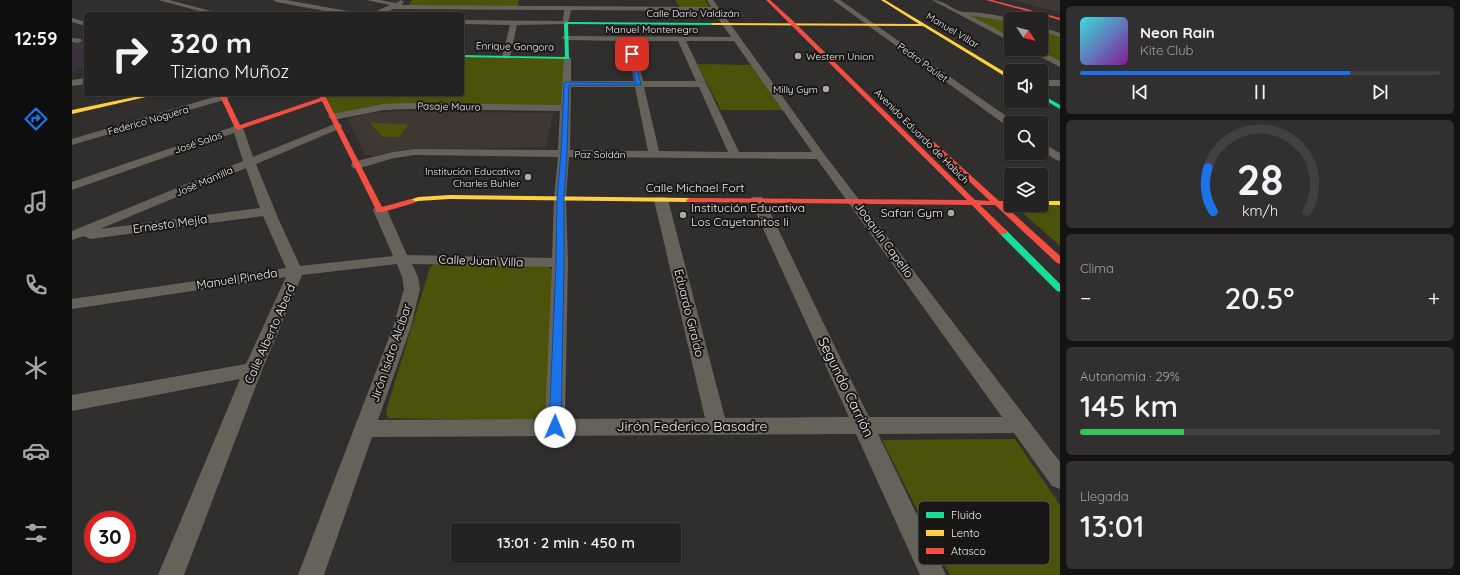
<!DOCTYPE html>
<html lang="es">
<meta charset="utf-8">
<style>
body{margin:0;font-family:Quicksand,sans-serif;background:#312f2f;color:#f1f3f6;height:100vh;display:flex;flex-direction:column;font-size:15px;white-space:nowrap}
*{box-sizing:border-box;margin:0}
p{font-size:13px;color:#a3a4a5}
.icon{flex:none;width:22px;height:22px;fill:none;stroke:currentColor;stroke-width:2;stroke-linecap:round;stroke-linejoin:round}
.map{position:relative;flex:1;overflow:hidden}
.side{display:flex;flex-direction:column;gap:6px;padding:6px;background:#141313;width:400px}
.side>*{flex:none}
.banner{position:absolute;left:12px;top:12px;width:380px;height:84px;border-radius:4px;box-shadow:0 1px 3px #0004,0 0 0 1px #424040;background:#252322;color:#f1f3f6;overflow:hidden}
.needle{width:26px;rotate:125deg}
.fabs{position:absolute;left:932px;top:12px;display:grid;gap:8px}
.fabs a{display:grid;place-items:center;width:44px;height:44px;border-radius:4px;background:#252322;box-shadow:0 1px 3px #0004,0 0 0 1px #424040;font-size:20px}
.speed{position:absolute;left:12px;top:511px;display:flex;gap:8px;font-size:20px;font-weight:700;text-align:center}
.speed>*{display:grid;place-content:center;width:52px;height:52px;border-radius:50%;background:#252322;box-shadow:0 1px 3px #0004,0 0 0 1px #424040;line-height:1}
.speed .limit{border:6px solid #d22;background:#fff;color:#111}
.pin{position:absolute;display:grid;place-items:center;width:34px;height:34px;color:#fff;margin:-17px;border-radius:8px;box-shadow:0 2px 6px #0006}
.me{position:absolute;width:44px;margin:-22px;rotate:1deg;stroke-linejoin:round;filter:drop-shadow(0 0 3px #0008)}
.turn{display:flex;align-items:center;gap:14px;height:84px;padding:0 20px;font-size:18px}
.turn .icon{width:52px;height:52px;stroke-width:2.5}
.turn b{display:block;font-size:28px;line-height:34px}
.big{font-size:30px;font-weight:600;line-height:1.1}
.side .tile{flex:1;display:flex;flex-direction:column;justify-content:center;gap:6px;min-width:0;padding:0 14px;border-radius:6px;background:#312f2f}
.side .dial{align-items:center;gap:0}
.dial svg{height:104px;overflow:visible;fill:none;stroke:#424040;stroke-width:7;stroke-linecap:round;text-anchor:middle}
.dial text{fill:#f1f3f6;stroke:none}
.song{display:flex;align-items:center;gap:12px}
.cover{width:48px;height:48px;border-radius:6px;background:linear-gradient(135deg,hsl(180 70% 55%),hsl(290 70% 35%))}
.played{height:4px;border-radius:2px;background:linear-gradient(90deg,#1a73e8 75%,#424040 75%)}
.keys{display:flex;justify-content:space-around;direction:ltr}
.heat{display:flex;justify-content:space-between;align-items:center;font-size:22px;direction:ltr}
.charge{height:6px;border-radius:3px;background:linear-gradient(90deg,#34c759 29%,#424040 0)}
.trip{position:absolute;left:379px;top:523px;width:230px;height:40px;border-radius:4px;background:#252322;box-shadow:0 1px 3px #0004,0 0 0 1px #424040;font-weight:600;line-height:40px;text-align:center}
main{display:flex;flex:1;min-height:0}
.dock{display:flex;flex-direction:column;width:72px;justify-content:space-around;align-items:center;background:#0f0e0e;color:#a3a4a5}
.dock .icon{width:28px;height:28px}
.dock .selected{color:#1a73e8}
.dock b{font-size:18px;color:#f1f3f6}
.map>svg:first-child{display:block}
.commercial{fill:#3b3240}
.built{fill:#3f3731}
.green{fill:#4d520b}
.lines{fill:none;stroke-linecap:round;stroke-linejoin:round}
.street{fill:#656359;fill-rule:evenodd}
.fast{fill:#16e098;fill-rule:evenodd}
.slow{fill:#ffcf43;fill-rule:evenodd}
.jam{fill:#f24e42;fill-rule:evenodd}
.route{fill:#1a73e8;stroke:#114b97}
.poi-dot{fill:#acaaa8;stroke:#191716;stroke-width:1.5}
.labels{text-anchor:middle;stroke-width:4;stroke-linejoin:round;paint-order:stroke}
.far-street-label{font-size:10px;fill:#efedeb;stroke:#191716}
.far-poi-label{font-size:10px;fill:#efedeb;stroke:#191716;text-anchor:end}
.street-label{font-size:12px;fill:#efedeb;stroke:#191716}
.poi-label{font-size:12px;fill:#efedeb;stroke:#191716;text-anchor:start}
.near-street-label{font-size:14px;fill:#efedeb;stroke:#191716}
.key{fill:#191716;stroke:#595756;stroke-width:1}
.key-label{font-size:11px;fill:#efedeb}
</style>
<main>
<nav class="dock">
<b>12:59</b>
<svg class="icon selected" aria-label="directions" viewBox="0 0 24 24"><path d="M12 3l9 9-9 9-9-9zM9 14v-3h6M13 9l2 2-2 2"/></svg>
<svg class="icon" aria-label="music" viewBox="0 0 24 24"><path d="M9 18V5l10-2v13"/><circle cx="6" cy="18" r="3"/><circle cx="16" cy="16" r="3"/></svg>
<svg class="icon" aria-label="phone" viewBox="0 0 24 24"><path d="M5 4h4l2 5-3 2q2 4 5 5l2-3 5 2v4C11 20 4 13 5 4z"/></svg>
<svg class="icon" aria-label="climate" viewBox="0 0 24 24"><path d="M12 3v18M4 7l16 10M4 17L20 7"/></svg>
<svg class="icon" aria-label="car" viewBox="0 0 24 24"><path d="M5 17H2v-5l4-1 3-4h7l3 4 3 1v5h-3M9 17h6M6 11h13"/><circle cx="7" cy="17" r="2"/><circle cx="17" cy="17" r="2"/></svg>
<svg class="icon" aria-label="filters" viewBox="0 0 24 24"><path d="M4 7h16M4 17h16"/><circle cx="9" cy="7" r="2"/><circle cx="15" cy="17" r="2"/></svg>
</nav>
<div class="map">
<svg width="988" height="575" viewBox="0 0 988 575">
<rect width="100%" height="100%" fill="#312f2d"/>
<path class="commercial" d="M14,41V68L5,69L0,74V44Z"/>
<path class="built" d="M940,0H988V13Z
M327,111L481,113L474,147L331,150L304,156L293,155L276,119L299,113Z"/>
<path class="green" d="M340,0H447L445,8L335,7Z
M603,0H633L639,9L608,8Z
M893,14L919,16L939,22V39Z
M969,31L988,36V64L959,49H969Z
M390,56L495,58L493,108L337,106L261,117L249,94H390Z
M625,64L679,65L711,110H649Z
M298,123L337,124L327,137H311Z
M947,205H988V246L944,207Z
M364,264L475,266L482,271L473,417L468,421L316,418L314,411L358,267Z
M943,439L988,505V575H878L810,440Z"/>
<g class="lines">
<path class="street" d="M86,0H97L150,14H139Z
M201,0H214L281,12L284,14H270L204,2Z
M294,0H308L324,3L329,0L332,2L329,5L639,7L635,0H641L752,154L988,462V489L980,486L942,433L806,434L874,575H848L784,434L300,437L252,575H226L321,327L332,289L330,277L325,264L230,275L190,370L112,575H86L168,379L0,411V395L174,364L214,277L0,309V299L214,268L191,216L18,239L12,236L0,240V231L171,161L162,133L0,190V182L166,125L171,128L181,157L265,123L269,124L270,126L269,128L184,164L206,218L228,266L321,256L301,210L303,207H313L315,210L335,255L480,258L482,198L486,157L343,155L322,158L285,169L281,168L279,165L281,162L321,152L343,149L486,150L488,111L337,109L312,110L261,120L256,117L261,114L312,104L337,103L489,105L492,56H495L499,58V81H562L554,41L494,40L490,38L491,36L659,37L641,11L499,10L496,24L445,25L438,57L434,59L430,57L438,25L390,24V20L491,21L492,10L322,9L307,14H298L318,5ZM561,41H606L624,81H571ZM614,41H662L740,152H667ZM499,87H563L576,151L498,150ZM572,87H627L656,152L587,151ZM497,157L745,159L930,417H797L692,200L690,197H680L678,200L777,417L653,418L596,200L594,197H584L582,200L633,418L493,419L496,263L494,198ZM174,168L188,208L28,229ZM340,264L480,267L473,419L306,420L339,327L348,289L346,277Z
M761,0H768L944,123H939V127L935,126Z
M860,0C873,0 883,12 892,12C908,12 925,15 941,19H939V22L897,15L939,37V42Z
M0,18L14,22V26L0,22Z
M969,27L988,33V37L969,31Z
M0,38L9,39L10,41L6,43L0,42Z
M954,49H964L988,61V67Z
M14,78V84L0,86V80Z
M969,80H988V86H969Z
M152,94L155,95L157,97L155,99L0,145V139Z
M969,142L988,153V161L984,160L969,150Z"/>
<path class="fast" d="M494,22L641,23L643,24L641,25L496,24L497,59L390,57V55L493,57L492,23Z
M969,94L988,105V109L969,98Z
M928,230H934L988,284V292L985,291L928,234L927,232Z"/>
<path class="slow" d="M809,0H813L939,76V80L851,26L641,25L639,24L641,23L847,24Z
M77,94H87L0,114V110Z
M378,195L618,198L622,200L618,202L378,199L346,201L339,203L335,201L346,197Z
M969,201H988V205H969Z"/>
<path class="jam" d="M694,0H698L719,19L903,200L918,201L858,144V142H862L927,201H939L940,205H932L988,256V264L985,263L923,205H908L934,230L935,232L934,234H928L900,205L615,202L614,200L618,198L895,200Z
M914,0H920L988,18V20Z
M147,94H153L168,125L248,98L246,94H252L310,207L339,199L343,201L342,203L311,212H305L250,101L166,130L163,128Z"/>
</g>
<path class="route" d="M560,52L562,54L569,85H497L495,153L492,198V263L489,427L487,430L483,432L479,430L477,427L484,263L485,198L489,153L492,84L494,82L564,83L558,54Z"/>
<g class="poi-dot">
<circle cx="726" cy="56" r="4"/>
<circle cx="754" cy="89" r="4"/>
<circle cx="456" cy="177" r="4"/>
<circle cx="879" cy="213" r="4"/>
<circle cx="611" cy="215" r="4"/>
</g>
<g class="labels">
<g class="far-street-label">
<text x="621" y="17">Calle Darío Valdizán</text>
<text x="580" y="33">Manuel Montenegro</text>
<text transform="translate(881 30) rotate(31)" y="4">Manuel Villar</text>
<text transform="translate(443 46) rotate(1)" y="4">Enrique Gongora</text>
<text transform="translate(851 62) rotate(36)" y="4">Pedro Paulet</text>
<text transform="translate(377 106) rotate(1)" y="4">Pasaje Mauro</text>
<text transform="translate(76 120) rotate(-16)" y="4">Federico Noguera</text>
<text transform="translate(850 136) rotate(45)" y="4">Avenida Eduardo de Habich</text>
<text transform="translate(126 142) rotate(-19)" y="4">José Salas</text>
<text x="528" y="158">Paz Soldán</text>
<text transform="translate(132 181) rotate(-23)" y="4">José Mantilla</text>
</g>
<g class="far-poi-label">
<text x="734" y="60" text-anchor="start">Western Union</text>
<text x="746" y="93">Milly Gym</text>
<text x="448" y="175">Institución Educativa<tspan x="448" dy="12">Charles Buhler</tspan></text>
</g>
<g class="street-label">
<text x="623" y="192">Calle Michael Fort</text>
<text transform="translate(98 224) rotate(-8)" y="4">Ernesto Mejía</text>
<text transform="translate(812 240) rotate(54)" y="4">Joaquín Capello</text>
<text transform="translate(409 261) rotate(2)" y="4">Calle Juan Villa</text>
<text transform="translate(165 279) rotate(-9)" y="4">Manuel Pineda</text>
<text transform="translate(617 313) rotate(76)" y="4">Eduardo Giraldo</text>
<text transform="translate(198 334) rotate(-66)" y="4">Calle Alberto Aberd</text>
<text transform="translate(319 353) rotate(-71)" y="4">Jirón Isidro Alcíbar</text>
</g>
<g class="poi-label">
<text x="619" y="212">Institución Educativa<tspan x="619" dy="14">Los Cayetanitos Ii</tspan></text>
<text x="871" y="217" text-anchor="end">Safari Gym</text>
</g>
<g class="near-street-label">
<text transform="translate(774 387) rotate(64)" y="5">Segundo Carrión</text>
<text x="620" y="431">Jirón Federico Basadre</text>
</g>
</g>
<rect x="846" y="501" width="132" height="64" rx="6" class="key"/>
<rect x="854" y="512" width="18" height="6" fill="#16e098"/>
<rect x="854" y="530" width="18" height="6" fill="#ffcf43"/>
<rect x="854" y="548" width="18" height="6" fill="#f24e42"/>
<g class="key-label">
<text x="879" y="519">Fluido</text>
<text x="879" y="537">Lento</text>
<text x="879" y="555">Atasco</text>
</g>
</svg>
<div class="fabs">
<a><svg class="needle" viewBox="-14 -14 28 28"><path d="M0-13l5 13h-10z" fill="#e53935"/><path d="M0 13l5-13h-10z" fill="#a3a4a5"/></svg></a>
<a><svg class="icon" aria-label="sound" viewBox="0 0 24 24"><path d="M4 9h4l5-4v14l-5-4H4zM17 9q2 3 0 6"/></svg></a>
<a><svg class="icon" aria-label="search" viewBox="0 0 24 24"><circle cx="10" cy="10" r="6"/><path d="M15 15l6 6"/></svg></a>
<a><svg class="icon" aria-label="layers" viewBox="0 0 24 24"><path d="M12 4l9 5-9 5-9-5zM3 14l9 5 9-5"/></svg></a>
</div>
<div class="speed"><div class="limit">30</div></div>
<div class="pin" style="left:560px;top:54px;background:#d93025"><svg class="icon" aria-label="arrive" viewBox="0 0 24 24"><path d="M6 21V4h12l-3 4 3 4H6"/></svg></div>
<svg class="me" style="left:483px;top:427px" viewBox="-20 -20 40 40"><circle r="19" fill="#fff"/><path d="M0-13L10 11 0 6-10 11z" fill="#1a73e8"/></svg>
<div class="trip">13:01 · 2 min · 450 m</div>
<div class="banner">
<div class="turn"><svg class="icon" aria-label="right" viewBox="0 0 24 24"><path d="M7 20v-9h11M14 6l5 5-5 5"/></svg><div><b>320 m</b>Tiziano Muñoz</div></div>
</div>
</div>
<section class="side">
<div class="tile">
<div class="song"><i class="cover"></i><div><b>Neon Rain</b><p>Kite Club</p></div></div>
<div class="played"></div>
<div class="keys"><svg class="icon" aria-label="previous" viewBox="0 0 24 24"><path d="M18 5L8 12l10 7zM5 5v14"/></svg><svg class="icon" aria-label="pause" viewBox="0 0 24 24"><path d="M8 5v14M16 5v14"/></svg><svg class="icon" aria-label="next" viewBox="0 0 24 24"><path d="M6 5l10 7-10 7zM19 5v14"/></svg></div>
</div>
<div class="tile dial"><svg viewBox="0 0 100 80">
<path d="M14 69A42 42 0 1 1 86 69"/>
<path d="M14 69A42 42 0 0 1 10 35" stroke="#1a73e8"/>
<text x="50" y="56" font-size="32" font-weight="700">28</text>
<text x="50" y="72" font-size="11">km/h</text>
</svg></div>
<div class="tile"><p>Clima</p>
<div class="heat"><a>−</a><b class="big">20.5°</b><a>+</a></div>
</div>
<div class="tile"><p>Autonomía · 29%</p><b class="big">145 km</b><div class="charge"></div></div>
<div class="tile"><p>Llegada</p><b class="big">13:01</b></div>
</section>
</main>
